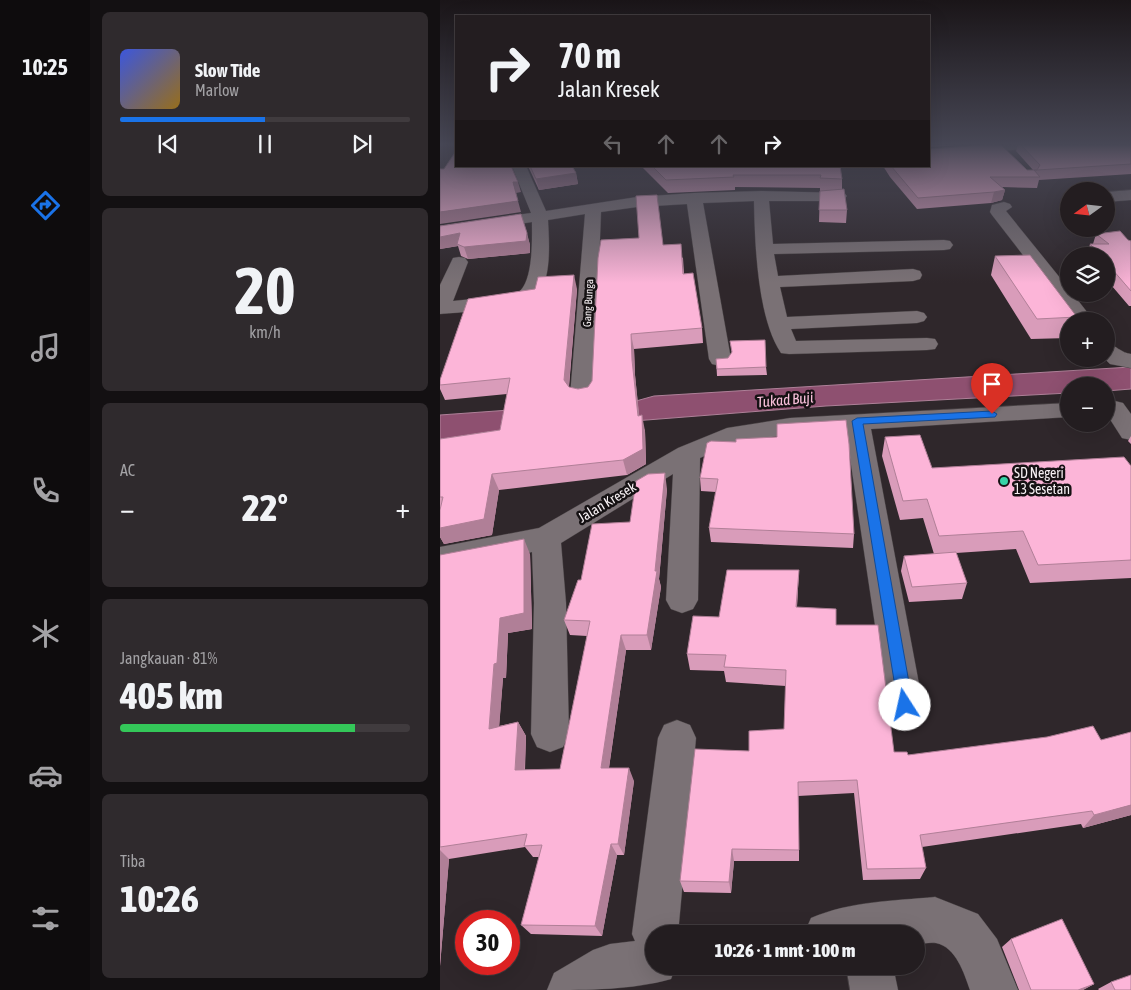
<!DOCTYPE html>
<html lang="id">
<meta charset="utf-8">
<style>
body{margin:0;font-family:"Asap Condensed",sans-serif;background:#2f2a2d;color:#f1f3f6;height:100vh;display:flex;flex-direction:column;font-size:19px;white-space:nowrap}
*{box-sizing:border-box;margin:0}
p{font-size:16px;color:#a3a2a5}
.icon{flex:none;width:28px;height:28px;fill:none;stroke:currentColor;stroke-width:2;stroke-linecap:round;stroke-linejoin:round}
.map{position:relative;flex:1;overflow:hidden}
.drawer{display:flex;flex-direction:column;gap:12px;padding:12px;background:#131012;width:350px}
.drawer>*{flex:none}
.banner{position:absolute;left:15px;top:15px;width:475px;height:152px;border-radius:0px;box-shadow:0 5px 20px #0002,0 0 0 1px #403b3e;background:#231d20;color:#f1f3f6;overflow:hidden}
.needle{width:32px;rotate:255deg}
.fabs{position:absolute;left:620px;top:182px;display:grid;gap:10px}
.fabs a{display:grid;place-items:center;width:55px;height:55px;border-radius:50%;background:#231d20;box-shadow:0 5px 20px #0002,0 0 0 1px #403b3e;font-size:25px}
.speed{position:absolute;left:15px;top:910px;display:flex;gap:10px;font-size:25px;font-weight:700;text-align:center}
.speed>*{display:grid;place-content:center;width:65px;height:65px;border-radius:50%;background:#231d20;box-shadow:0 5px 20px #0002,0 0 0 1px #403b3e;line-height:1}
.speed .limit{border:8px solid #d22;background:#fff;color:#111}
.pin{position:absolute;display:grid;place-items:center;width:42px;height:42px;color:#fff;margin:-51px -21px;border-radius:50% 50% 50% 0;rotate:-45deg;box-shadow:0 0 5px #0007}
.pin .icon{rotate:45deg}
.me{position:absolute;width:55px;margin:-28px;rotate:350deg;stroke-linejoin:round;filter:drop-shadow(0 0 4px #0008)}
.turn{display:flex;align-items:center;gap:18px;height:105px;padding:0 20px;font-size:22px}
.turn .icon{width:65px;height:65px;stroke-width:2.5}
.turn b{display:block;font-size:35px;line-height:42px}
.lanes{display:flex;align-items:center;height:48px;padding:0 20px;background:#0003;justify-content:center;gap:25px;direction:ltr}
.lanes .off{opacity:.35}
.big{font-size:38px;font-weight:800;line-height:1.1}
.drawer .widget{flex:1;display:flex;flex-direction:column;justify-content:center;gap:8px;min-width:0;padding:0 18px;border-radius:8px;background:#2f2a2d}
.drawer .dial{align-items:center;gap:0}
.dial b{font-size:65px;line-height:1}
.song{display:flex;align-items:center;gap:15px}
.cover{width:60px;height:60px;border-radius:8px;background:linear-gradient(135deg,hsl(230 70% 55%),hsl(40 70% 35%))}
.played{height:5px;border-radius:2px;background:linear-gradient(90deg,#1a73e8 50%,#403b3e 50%)}
.keys{display:flex;justify-content:space-around;direction:ltr}
.heat{display:flex;justify-content:space-between;align-items:center;font-size:28px;direction:ltr}
.charge{height:8px;border-radius:4px;background:linear-gradient(90deg,#34c759 81%,#403b3e 0)}
.trip{position:absolute;left:205px;top:925px;width:280px;height:50px;border-radius:25px;background:#231d20;box-shadow:0 5px 20px #0002,0 0 0 1px #403b3e;font-weight:800;line-height:50px;text-align:center}
main{display:flex;flex:1;min-height:0}
.dock{display:flex;flex-direction:column;width:90px;justify-content:space-around;align-items:center;background:#0e0c0d;color:#a3a2a5}
.dock .icon{width:35px;height:35px}
.dock .active{color:#1a73e8}
.dock b{font-size:22px;color:#f1f3f6}
.map>svg:first-child{display:block}
.water{fill:#8e5070;stroke:#ae8098}
.lines{fill:none;stroke-linecap:round;stroke-linejoin:round}
.minor-casing{stroke:#484244;stroke-width:1}
.minor{fill:#7a7175;fill-rule:evenodd}
.wall{fill:#d99cba}
.shaded-wall{fill:#b07f97}
.building{fill:#fcb5d8;stroke:#b07f97}
.route{fill:#1a73e8;stroke:#114b97}
.poi-dot{fill:#36d4a7;stroke:#151113;stroke-width:2}
.labels{text-anchor:middle;stroke-width:5;stroke-linejoin:round;paint-order:stroke}
.far-street-label{font-size:11px;fill:#f7f1f4;stroke:#151113}
.poi-label{font-size:14px;fill:#f7f1f4;stroke:#151113;text-anchor:start}
.street-label{font-size:14px;fill:#f7f1f4;stroke:#151113}
.water-label{font-size:15px;font-style:italic;fill:#f9c0db;stroke:#151113}
</style>
<main>
<nav class="dock">
<b>10:25</b>
<svg class="icon active" aria-label="directions" viewBox="0 0 24 24"><path d="M12 3l9 9-9 9-9-9zM9 14v-3h6M13 9l2 2-2 2"/></svg>
<svg class="icon" aria-label="music" viewBox="0 0 24 24"><path d="M9 18V5l10-2v13"/><circle cx="6" cy="18" r="3"/><circle cx="16" cy="16" r="3"/></svg>
<svg class="icon" aria-label="phone" viewBox="0 0 24 24"><path d="M5 4h4l2 5-3 2q2 4 5 5l2-3 5 2v4C11 20 4 13 5 4z"/></svg>
<svg class="icon" aria-label="climate" viewBox="0 0 24 24"><path d="M12 3v18M4 7l16 10M4 17L20 7"/></svg>
<svg class="icon" aria-label="car" viewBox="0 0 24 24"><path d="M5 17H2v-5l4-1 3-4h7l3 4 3 1v5h-3M9 17h6M6 11h13"/><circle cx="7" cy="17" r="2"/><circle cx="17" cy="17" r="2"/></svg>
<svg class="icon" aria-label="filters" viewBox="0 0 24 24"><path d="M4 7h16M4 17h16"/><circle cx="9" cy="7" r="2"/><circle cx="15" cy="17" r="2"/></svg>
</nav>
<section class="drawer">
<div class="widget">
<div class="song"><i class="cover"></i><div><b>Slow Tide</b><p>Marlow</p></div></div>
<div class="played"></div>
<div class="keys"><svg class="icon" aria-label="previous" viewBox="0 0 24 24"><path d="M18 5L8 12l10 7zM5 5v14"/></svg><svg class="icon" aria-label="pause" viewBox="0 0 24 24"><path d="M8 5v14M16 5v14"/></svg><svg class="icon" aria-label="next" viewBox="0 0 24 24"><path d="M6 5l10 7-10 7zM19 5v14"/></svg></div>
</div>
<div class="widget dial"><b>20</b><p>km/h</p></div>
<div class="widget"><p>AC</p>
<div class="heat"><a>−</a><b class="big">22°</b><a>+</a></div>
</div>
<div class="widget"><p>Jangkauan · 81%</p><b class="big">405 km</b><div class="charge"></div></div>
<div class="widget"><p>Tiba</p><b class="big">10:26</b></div>
</section>
<div class="map">
<svg width="691" height="990" viewBox="0 0 691 990">
<rect width="100%" height="100%" fill="#2f272b"/>
<path class="water" d="M691,367V389L666,391V386H629V393L386,406L181,422L0,441V415L196,401L214,396Z"/>
<g class="lines">
<defs>
<path id="minor" d="M542,145H591L584,149L489,157V149Z
M72,166H86L106,211L197,197L254,193L321,191L404,193L407,196L404,199L399,201H329L333,244L504,240L510,241L513,245L510,249L504,250L334,254L338,276L473,269L480,271L482,275L480,279L473,281L340,287L347,317L477,311L484,313L487,317L484,321L477,323L351,329L356,341L487,338L495,339L498,344L495,349L487,350L349,354L341,353C317,317 315,243 314,201L263,203L291,359L288,364L280,366L272,364L269,359L247,204L197,207L161,212L154,396L150,401L142,403L134,401L130,396L145,214L108,220C109,242 113,286 92,301C80,310 18,312 0,314V285L13,258L19,257L25,258L28,262L13,301L73,295C94,290 92,240 92,222L0,236V226L91,213Z
M691,190V200L666,202V192Z
M564,202L570,204L572,207L566,211L629,289V294H633L654,321H634L552,215L550,212L552,205Z
M666,343C676,345 681,353 691,354V368L670,364L665,359H666Z
M675,401L683,403L691,414V440L682,438L666,413L667,403Z
M629,403V417L431,429L483,705L478,717L465,722L452,717L447,705L406,431L350,434L293,443L260,458L258,600L253,609L242,613L231,609L226,600L233,474L121,543L126,603L129,734L123,747L110,752L97,747L91,734L94,603L92,552L0,571V547L99,528L238,448L287,428L350,418Z
M237,720L250,725L256,738L238,934H214V966H236L231,979C192,990 148,990 107,990L114,973L153,950L170,944L195,941L192,934L218,738L224,725Z
M495,897L538,914L557,939L578,990H530C524,973 516,947 496,943C490,942 482,944 476,944V934H364L371,918C411,901 453,901 495,897Z
M406,966H453L458,990H410Z"/>
</defs>
<use href="#minor" class="minor-casing"/>
<use href="#minor" class="minor"/>
</g>
<path class="wall" d="M578,145H691V174L599,180L597,188L562,187L565,190L562,200L551,203L477,209L450,177L443,166H489L491,149L587,170H593L576,151Z
M88,166H132L136,173L138,184L99,190Z
M201,166H400L402,179V189L407,210L406,223L379,222L380,188L295,187V190L228,193Z
M81,214L90,245V253L28,259L21,256L18,246L0,249V226Z
M656,234L691,241V306H689L666,279V256H648L647,255L650,244H653Z
M223,245L243,258L244,274L262,328L263,343L194,349L195,375L199,416L205,431L206,464L187,475L59,490L52,535L4,544L0,537V439L60,430L67,394L5,400L0,389V380L137,289L129,387L138,389L148,387L152,381Z
M555,256L637,317L635,321H629V338L591,339L551,275Z
M290,341L326,367L327,375L277,376L276,359L288,358L292,353Z
M691,436V444L688,441Z
M445,437L492,468L691,466V578L590,583L576,549L516,553L527,583L522,599L469,602L461,571L464,556L494,554L483,518L460,520L442,456Z
M296,442L414,534L413,548L271,542L269,528L276,492L261,491L260,478Z
M227,489L219,579L221,587L211,650H186L169,768L194,781L184,855H177L162,936L91,934L81,925L99,857H93L85,847L9,859L0,966V555L90,554L92,629L68,633L66,678H63L59,726L78,722L86,736L85,770L120,769L147,636L130,635L124,620L141,580L190,522Z
M359,570L357,607L396,625L454,752L691,815L643,828L641,824L482,847L486,868L480,879L423,880L414,793L358,796L359,850V861H294L291,893L244,892L240,881L309,751L344,729L346,686L286,682L284,671L250,670L247,654L279,617Z
M571,939L654,984L643,990H579L562,947Z
M671,982L691,990H659L658,989Z"/>
<path class="shaded-wall" d="M489,145H523L489,147Z
M136,173L138,184L99,190L96,179Z
M73,182H78L81,192L76,193Z
M565,190L562,200L551,203L554,192Z
M78,201L81,212L0,224V212Z
M20,233L17,244L18,246L0,249V237Z
M87,233L90,245V253L28,259L24,247Z
M134,275L137,289L128,396L124,380Z
M191,334L194,349L195,375L201,432L198,416L192,360Z
M202,415L205,431L206,464L187,475L183,460Z
M225,473L227,489L219,579L221,587L211,650L207,635L215,571Z
M52,474L59,490L52,535L4,544L0,537V528Z
M84,539L90,554L92,629L68,633L66,678H63L58,742L49,729L54,664L60,618Z
M359,570L358,587L356,623V607Z
M181,635L186,650L167,781L161,768Z
M78,722L86,736L84,783L75,770Z
M189,768L194,781L184,855L178,844Z
M691,805V815L643,828L654,815Z
M171,844L177,855L162,936L155,926Z
M292,849L294,861L291,893L289,882Z
M0,850L9,859L0,966Z
M654,984L643,990H638Z"/>
<path class="building" d="M543,145H561L587,170H597H594L600,177H550L565,190L554,192L478,198L451,166H489V147L491,149Z
M581,145H691V164L597,170L600,165Z
M16,151V166H71L78,182H73L78,201L0,212V169H4Z
M90,166H132L136,173L96,179Z
M212,166H400L402,179L380,178L381,175H293L294,177L226,180Z
M404,189L407,210H379L380,191Z
M217,195L223,245L241,244L243,274L253,273L262,328L191,334L192,360L198,416L202,415L203,449L183,460L52,474L44,519L0,528V510L3,497H0V439L60,430L70,378L0,385V380L28,299L95,289L98,277L134,275L124,380L129,387L138,389L148,387L152,381L158,258L161,240L199,238L196,196Z
M81,214L87,233L86,241L24,247L17,244L20,233L0,237V226Z
M680,231L688,240L691,241V291L666,262V256H661L650,244H669L656,234Z
M590,255L637,317L597,319L555,256Z
M325,340L326,367L277,369L276,359L288,358L292,352L290,341Z
M406,420L409,444L414,534L269,528L278,479L260,478L267,443L271,441L296,442V439L337,437V424Z
M480,435L492,468L684,457L691,466V560L598,565L583,531L499,536L487,499L463,501L445,437Z
M225,473L215,571H217L207,635H181L161,768H189L178,844H171L155,926L81,925L102,845L84,846L87,834L0,847V555L84,539V613L60,618L57,663L54,664L49,729L78,722L75,770L120,769L150,621L124,620L138,580H141L152,524L190,522L196,481L208,474Z
M516,552L527,583L472,587L464,556Z
M287,570H359L356,607L396,609V625H438L454,752H467L468,755L607,737L653,726L661,740L691,732V805L654,815L652,811L480,835L486,868L427,869L417,780L358,782L359,850L292,849L289,882L240,881L255,749L309,751V731L344,729L346,670L284,667L286,655L247,654L253,616L279,617Z
M622,919L654,984L638,990H591L571,939Z
M691,975V990H675L671,982Z"/>
<linearGradient id="sky" x2="0" y2="1"><stop stop-color="#1a1518"/><stop offset="0.51" stop-color="#474755"/><stop offset="1" stop-color="#474755" stop-opacity="0"/></linearGradient>
<rect width="691" height="283" fill="url(#sky)"/>
<path class="route" d="M552,411L557,414L555,417L423,424L473,705L471,710L465,712L460,710L458,705L412,421L417,418Z"/>
<circle class="poi-dot" cx="564" cy="481" r="5"/>
<g class="labels">
<g class="far-street-label">
<text transform="translate(148 303) rotate(-87)" y="4">Gang Bunga</text>
</g>
<g class="poi-label">
<text x="574" y="478">SD Negeri<tspan x="574" dy="16">13 Sesetan</tspan></text>
</g>
<g class="street-label">
<text transform="translate(167 502) rotate(-31)" y="5">Jalan Kresek</text>
</g>
<g class="water-label">
<text transform="translate(345 400) rotate(-5)" y="5">Tukad Buji</text>
</g>
</g>
</svg>
<div class="fabs">
<a><svg class="needle" viewBox="-14 -14 28 28"><path d="M0-13l5 13h-10z" fill="#e53935"/><path d="M0 13l5-13h-10z" fill="#a3a2a5"/></svg></a>
<a><svg class="icon" aria-label="layers" viewBox="0 0 24 24"><path d="M12 4l9 5-9 5-9-5zM3 14l9 5 9-5"/></svg></a>
<a>+</a>
<a>−</a>
</div>
<div class="speed"><div class="limit">30</div></div>
<div class="pin" style="left:552px;top:414px;background:#d93025"><svg class="icon" aria-label="arrive" viewBox="0 0 24 24"><path d="M6 21V4h12l-3 4 3 4H6"/></svg></div>
<svg class="me" style="left:465px;top:705px" viewBox="-20 -20 40 40"><circle r="19" fill="#fff"/><path d="M0-13L10 11 0 6-10 11z" fill="#1a73e8"/></svg>
<div class="trip">10:26 · 1 mnt · 100 m</div>
<div class="banner">
<div class="turn"><svg class="icon" aria-label="right" viewBox="0 0 24 24"><path d="M7 20v-9h11M14 6l5 5-5 5"/></svg><div><b>70 m</b>Jalan Kresek</div></div>
<div class="lanes"><svg class="icon off" aria-label="left" viewBox="0 0 24 24"><path d="M17 20v-9H6M10 6l-5 5 5 5"/></svg><svg class="icon off" aria-label="ahead" viewBox="0 0 24 24"><path d="M12 20V5M6 11l6-6 6 6"/></svg><svg class="icon off" aria-label="ahead" viewBox="0 0 24 24"><path d="M12 20V5M6 11l6-6 6 6"/></svg><svg class="icon" aria-label="right" viewBox="0 0 24 24"><path d="M7 20v-9h11M14 6l5 5-5 5"/></svg></div>
</div>
</div>
</main>
